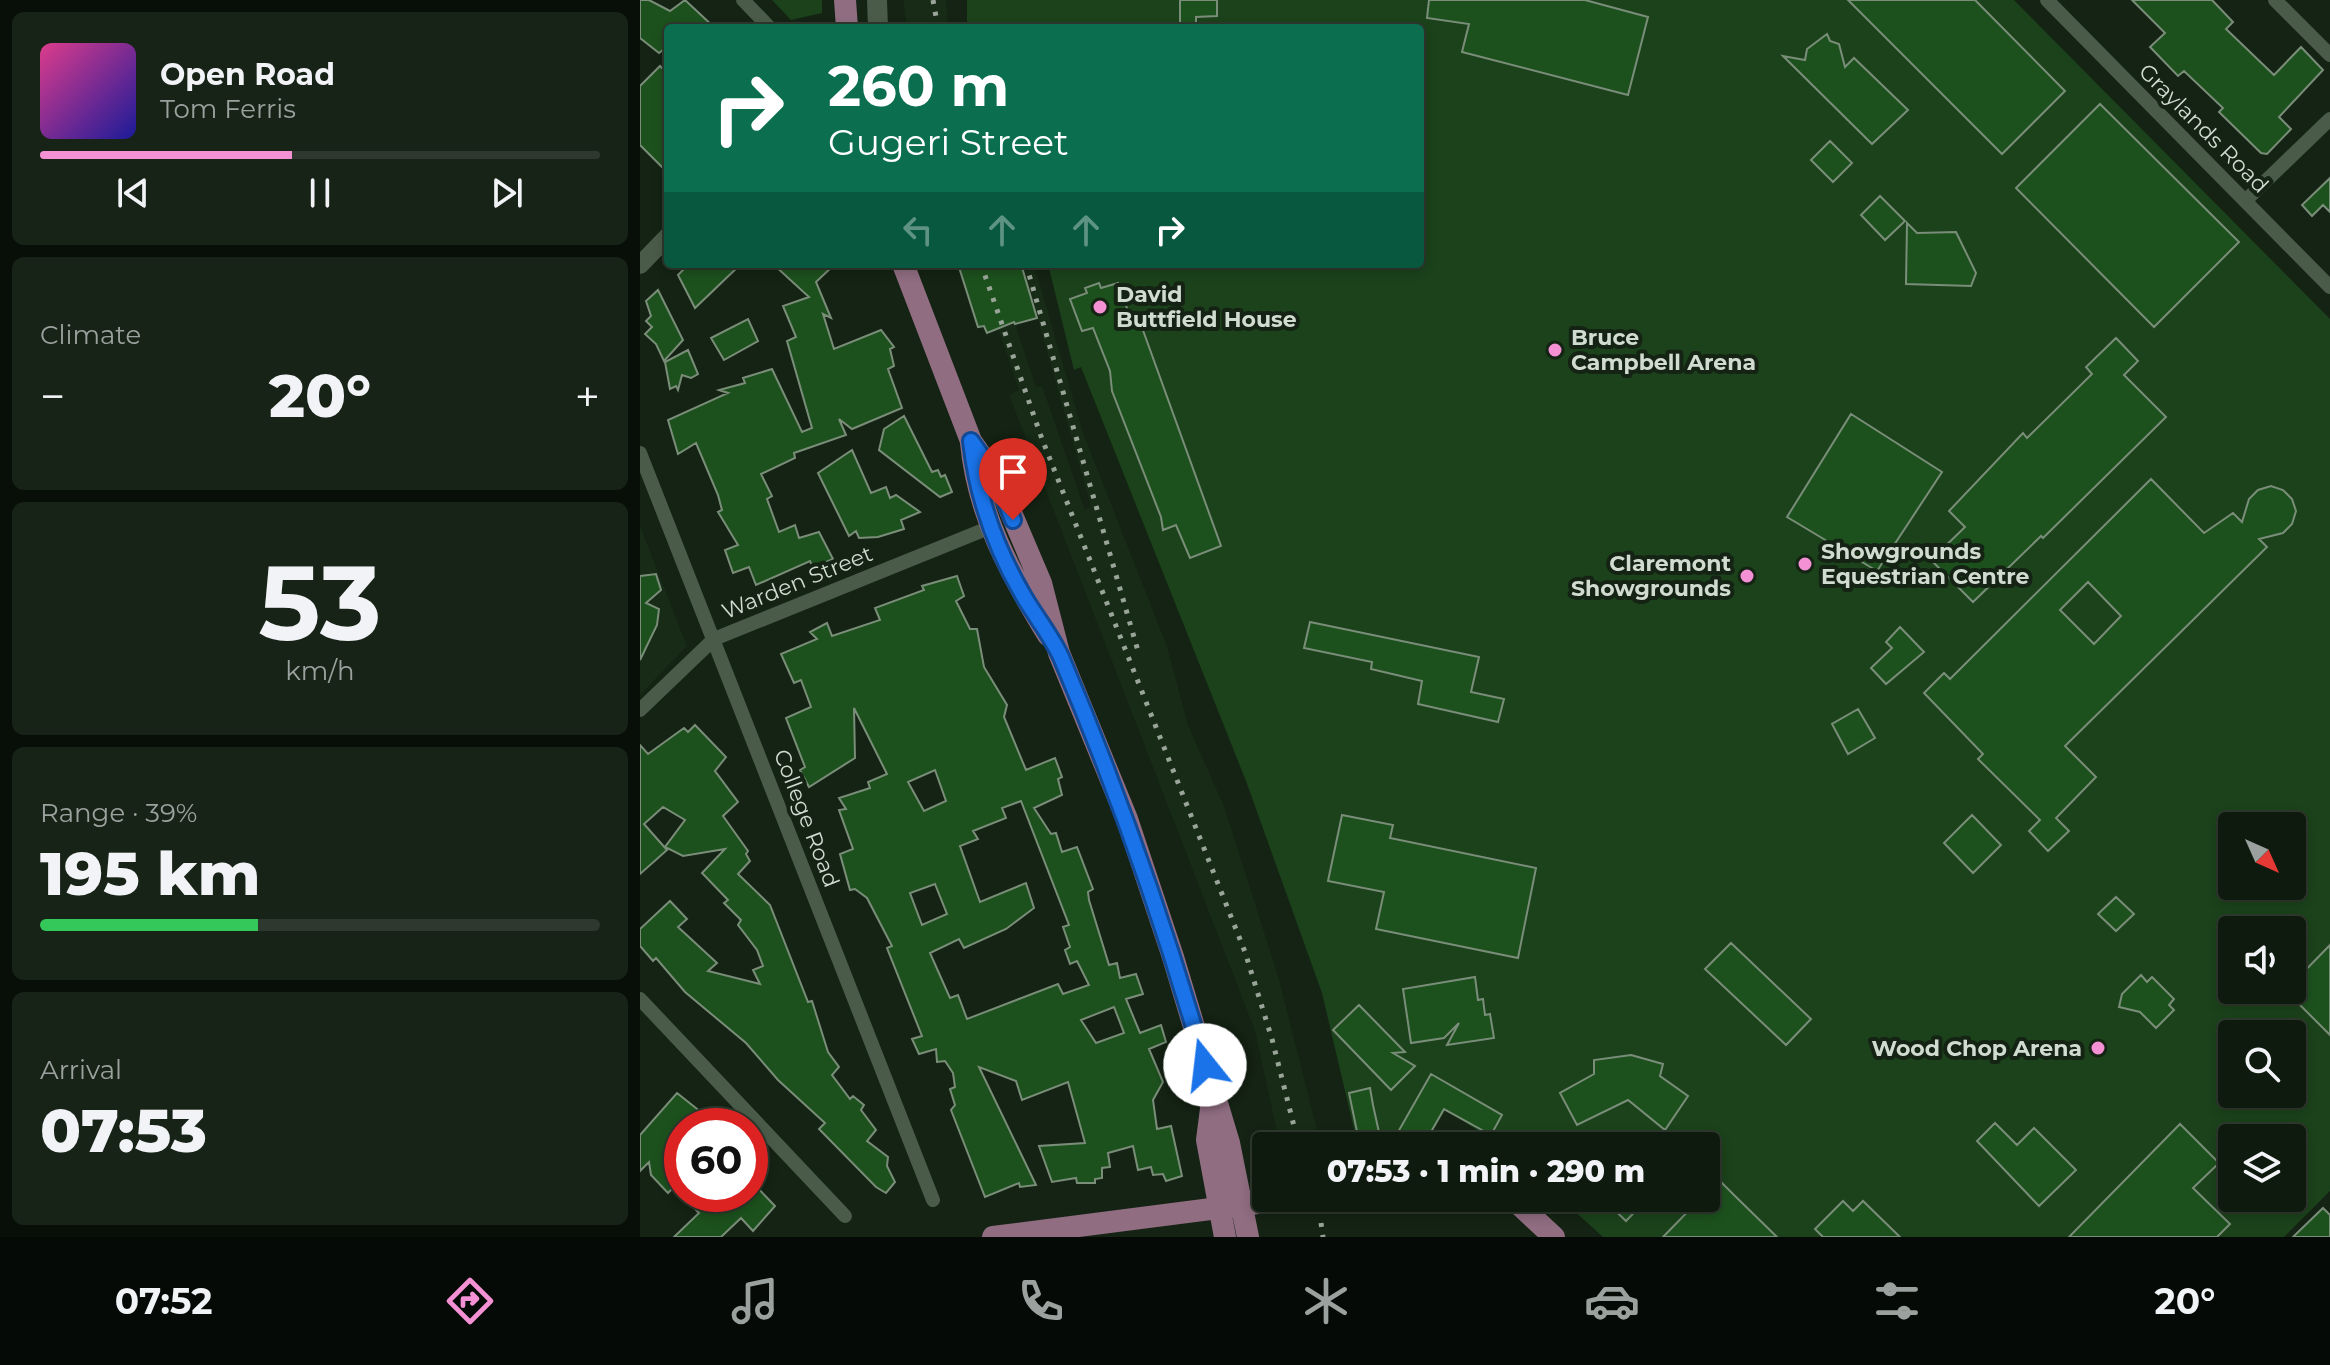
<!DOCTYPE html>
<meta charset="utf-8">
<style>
body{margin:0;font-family:Montserrat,sans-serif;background:#182317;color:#f1f3f6;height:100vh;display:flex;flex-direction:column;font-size:30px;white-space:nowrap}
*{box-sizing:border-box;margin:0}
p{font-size:26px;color:#9ba19e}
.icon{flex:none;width:44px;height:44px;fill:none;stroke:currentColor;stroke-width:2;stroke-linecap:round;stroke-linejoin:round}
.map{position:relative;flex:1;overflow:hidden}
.sheet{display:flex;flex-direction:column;gap:12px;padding:12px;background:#080e08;width:640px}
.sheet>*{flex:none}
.guide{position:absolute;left:24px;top:24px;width:760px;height:244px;border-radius:8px;box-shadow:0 4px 12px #0003,0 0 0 2px #2f382e;background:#0b6e4f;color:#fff;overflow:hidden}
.needle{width:52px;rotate:135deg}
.controls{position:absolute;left:1578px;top:812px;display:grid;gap:16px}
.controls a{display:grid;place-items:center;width:88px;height:88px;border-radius:8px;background:#0f1a0e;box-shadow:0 4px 12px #0003,0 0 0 2px #2f382e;font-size:40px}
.speed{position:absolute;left:24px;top:1108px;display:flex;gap:16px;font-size:40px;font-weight:700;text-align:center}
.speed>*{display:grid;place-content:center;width:104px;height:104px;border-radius:50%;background:#0f1a0e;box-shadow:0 4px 12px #0003,0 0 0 2px #2f382e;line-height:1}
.speed .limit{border:12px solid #d22;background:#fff;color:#111}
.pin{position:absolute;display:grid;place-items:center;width:68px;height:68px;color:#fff;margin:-82px -34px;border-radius:50% 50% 50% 0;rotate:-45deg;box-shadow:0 0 8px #0007}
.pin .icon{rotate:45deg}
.me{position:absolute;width:88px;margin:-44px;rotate:344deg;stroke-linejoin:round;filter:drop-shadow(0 0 6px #0008)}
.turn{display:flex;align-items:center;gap:28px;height:168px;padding:0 32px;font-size:36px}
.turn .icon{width:104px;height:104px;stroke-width:2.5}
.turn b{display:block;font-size:56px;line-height:68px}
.lanes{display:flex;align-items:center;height:76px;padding:0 32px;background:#0003;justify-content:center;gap:40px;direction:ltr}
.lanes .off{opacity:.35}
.big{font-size:60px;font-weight:800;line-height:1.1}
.sheet .card{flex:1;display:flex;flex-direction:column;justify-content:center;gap:12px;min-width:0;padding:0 28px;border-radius:12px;background:#182317}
.sheet .dial{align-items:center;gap:0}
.dial b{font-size:104px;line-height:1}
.song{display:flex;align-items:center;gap:24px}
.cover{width:96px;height:96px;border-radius:12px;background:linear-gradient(135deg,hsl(330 70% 55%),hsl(240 70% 35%))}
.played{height:8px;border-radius:4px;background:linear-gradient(90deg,#f491d4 45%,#2f382e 45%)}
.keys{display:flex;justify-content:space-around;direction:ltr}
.heat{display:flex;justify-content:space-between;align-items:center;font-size:44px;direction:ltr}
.charge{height:12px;border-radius:6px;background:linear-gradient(90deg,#34c759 39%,#2f382e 0)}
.trip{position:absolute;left:612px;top:1132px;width:468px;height:80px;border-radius:8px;background:#0f1a0e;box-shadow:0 4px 12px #0003,0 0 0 2px #2f382e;font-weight:800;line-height:80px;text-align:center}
.menu{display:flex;height:128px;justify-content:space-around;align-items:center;background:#060a06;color:#9ba19e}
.menu .icon{width:56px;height:56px}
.menu .on{color:#f491d4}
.menu b{font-size:36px;color:#f1f3f6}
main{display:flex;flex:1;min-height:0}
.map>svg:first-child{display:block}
.built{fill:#172b16}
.green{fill:#1b421b;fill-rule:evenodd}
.building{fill:#1c511d;stroke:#7a8d79;stroke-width:2;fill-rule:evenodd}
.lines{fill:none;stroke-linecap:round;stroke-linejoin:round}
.minor{stroke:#4a5c49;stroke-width:14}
.tertiary{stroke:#4a5c49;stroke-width:18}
.secondary{stroke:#4a5c49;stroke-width:20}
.primary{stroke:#906d81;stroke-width:22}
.rail{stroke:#9aa599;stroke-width:5;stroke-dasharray:4 8;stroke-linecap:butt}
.route-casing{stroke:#114b97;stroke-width:20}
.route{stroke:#1a73e8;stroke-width:14}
.poi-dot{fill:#f491d4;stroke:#142313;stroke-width:3}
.labels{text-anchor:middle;stroke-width:8;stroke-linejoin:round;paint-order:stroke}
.street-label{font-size:22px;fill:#d1dbd0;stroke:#142313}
.poi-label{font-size:22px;font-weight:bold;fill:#d1dbd0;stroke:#142313;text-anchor:start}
</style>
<main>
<section class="sheet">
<div class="card">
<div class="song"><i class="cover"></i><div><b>Open Road</b><p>Tom Ferris</p></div></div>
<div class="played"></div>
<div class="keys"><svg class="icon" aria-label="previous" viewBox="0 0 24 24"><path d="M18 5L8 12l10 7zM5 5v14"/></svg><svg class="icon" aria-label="pause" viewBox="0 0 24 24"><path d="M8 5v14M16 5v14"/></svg><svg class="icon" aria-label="next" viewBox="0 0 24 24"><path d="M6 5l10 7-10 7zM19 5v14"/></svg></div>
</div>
<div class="card"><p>Climate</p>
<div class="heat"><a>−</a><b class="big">20°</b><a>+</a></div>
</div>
<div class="card dial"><b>53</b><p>km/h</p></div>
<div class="card"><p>Range · 39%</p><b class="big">195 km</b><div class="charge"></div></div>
<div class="card"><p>Arrival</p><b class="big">07:53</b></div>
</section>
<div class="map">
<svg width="1690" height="1237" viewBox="0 0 1690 1237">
<rect width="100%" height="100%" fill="#142313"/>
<path class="built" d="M263,0H306L308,28H267Z
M336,264H355L396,387L402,386L445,510L451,506L382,264H394L443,433L527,646L548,725L584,806L639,979L681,1146H640L615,1031L369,395L379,390Z
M0,526L47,646L0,695Z"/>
<path class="green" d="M132,0H182V13L151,20Z
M327,0H1374L1690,319V1191L1644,1237H963L920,1198H1066V1146H863L805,1110L784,1146H718L682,993L606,781L441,367L434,370L408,264H780V28H327ZM1592,826H1652V886H1592ZM1592,930H1652V990H1592ZM1592,1034H1652V1094H1592ZM1592,1138H1652V1198H1592Z"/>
<path class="building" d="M0,0H9L30,11L45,0L75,28H28V46L19,53L0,38Z
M540,0H577V16L556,17V28H540Z
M789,0H945L1008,17L988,95L822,52L829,24L787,18Z
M1208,0H1335L1425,91L1362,154Z
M1492,0H1572L1593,22L1586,29L1634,75L1661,47L1683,70L1639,117L1651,129L1627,154L1621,153L1579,112L1583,108L1544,71L1538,76L1510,47L1525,33Z
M1187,34L1190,41L1199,44L1205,67L1214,58L1268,110L1232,144L1143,56L1165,60L1167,49Z
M20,66L28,74V173L0,145V86Z
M1460,104L1599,242L1514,327L1376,188Z
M1190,141L1212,163L1193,182L1171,160Z
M1690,178V212L1683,205L1672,216L1662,205Z
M1240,196L1265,221L1245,240L1221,215Z
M1267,223L1277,233L1316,232L1336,273L1331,286L1266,284Z
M49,264H101L55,308L38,275Z
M133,264H195L176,282L191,318L183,314L194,349L241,330L254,347L250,349L254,366L248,369L262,408L212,429L199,419L206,435L154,453L155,458L121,474L132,496L127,499L139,532L155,525L159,538L179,532L193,559L173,568L170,561L116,585L109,567L93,573L85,550L98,545L78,512L82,510L78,495L56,443L38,454L28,420L88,393L79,390L105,383L103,378L132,369L162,432L172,428L147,341L156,337L143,306L169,297Z
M318,264H381L397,318L375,324L374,322L347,333L344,326L338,327Z
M459,283L461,288L478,283L493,325L500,322L581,546L550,558L536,525L523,530L521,517L472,391L470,371L453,328L442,331L430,299L447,293L445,288Z
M18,290L43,340L24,361L16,344L5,334L12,327L6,321L11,316L6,301Z
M108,319L118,341L84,360L71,338Z
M1476,338L1498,361L1484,375L1526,417L1403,538L1401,536L1333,602L1291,560L1325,527L1309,511L1383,433L1387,438L1452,374L1446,367Z
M48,350L58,374L51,378L42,375L38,390L36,386L30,389L25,362Z
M1211,414L1302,472L1237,571L1147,517Z
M264,416L292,472L298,470L301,477L305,475L312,492L300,497L239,450L244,429Z
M212,450L231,493L246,487L250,498L256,495L280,512L261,520L264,529L238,537L219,538L216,531L209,536L178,473Z
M1511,479L1564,533L1593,513L1602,522L1609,499L1618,490L1631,486L1643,490L1652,499L1656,511L1652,524L1643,533L1619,539L1627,547L1425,746L1456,777L1416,818L1429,831L1408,851L1389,831L1400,820L1338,759L1343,754L1284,693L1304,673L1310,679ZM1448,582L1481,616L1454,644L1420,610Z
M16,574L21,590L6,603L19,609L17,625L0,660V576Z
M317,576L324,596L316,601L330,629H337L344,667L367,705L364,717L386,770L415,758L422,777L418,779L422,795L394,808L411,834L416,833L422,852L437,847L453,889L448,892L449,900L469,965L477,963L480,978L496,974L503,994L486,999L500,1033L521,1025L526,1042L509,1049L523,1082L513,1100L517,1129L531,1126L542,1176L526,1181L523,1174L513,1175L511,1167L498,1170L493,1146L468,1153L470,1167L462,1168V1178L455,1179V1183H437L436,1178L412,1182L399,1146L445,1143L428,1082L382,1100L376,1081L339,1067L396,1185L380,1187L379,1183L345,1197L311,1110L315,1105L310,1089L315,1087L313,1073L305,1061L297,1062L296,1049L279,1054L272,1039L282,1036L247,948L252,946L227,898L215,889L210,890L200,854L213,849L199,810L206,809L199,798L230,788L228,782L247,774L214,708L215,758L169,787L160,770L165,767L146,718L171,707L161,680L154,683L141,654L177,639L170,632L187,623L192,636L240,620L235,608L284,590L282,586ZM295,770L306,801L284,811L268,782ZM381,801L429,925L423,927L430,947L425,950L430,964L437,961L449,985L423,994L418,984L327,1019L318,995L310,998L290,953L319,939L324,948L366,929L394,908L386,883L340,902L320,846L338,839L333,831L366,818L362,808ZM295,884L307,914L282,925L270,893ZM474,1007L484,1033L456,1043L441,1020Z
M670,622L839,657L831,692L864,699L858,722L778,704L782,681L731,669L732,662L664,648Z
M1260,627L1284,652L1246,684L1231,668L1252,648L1246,642Z
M1218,709L1235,738L1208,754L1192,724Z
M55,725L86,757L75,771L98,802L83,816L108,851L106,854L110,861L98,874L130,905L168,1002L172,1001L188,1052L199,1067L192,1075L210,1099L213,1096L224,1105L221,1110L236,1130L227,1141L248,1157L247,1166L255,1182L246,1193L236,1187L179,1129L185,1123L138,1080L106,1043L45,992L16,958L13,961L0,946V929L30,901L47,919L38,927L77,963L68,971L120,984L113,970L123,966L117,950L98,925L101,920L84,903L88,900L62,873L85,849L43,856L25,847L45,820L23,807L4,824L27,850L0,874V745L8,754L44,728L48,732Z
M702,815L753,825L750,838L896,868L878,958L736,929L744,892L688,881Z
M1332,815L1361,845L1333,873L1304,843Z
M1476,897L1494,914L1476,931L1458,914Z
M1091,943L1171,1019L1146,1045L1065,969Z
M1690,945V1035L1645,990H1652V984Z
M1501,975L1507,982L1512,977L1534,999L1529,1005L1534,1010L1516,1028L1500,1012L1479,1007L1482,994Z
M835,977L838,1000L843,999L845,1015L850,1014L854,1038L807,1045L819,1023L804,1038L771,1043L763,989Z
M719,1005L765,1052L753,1053L775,1066L751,1090L693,1030Z
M991,1055L1023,1064L1020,1076L1048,1096L1025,1130L988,1100L937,1125L920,1093L954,1074V1060Z
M791,1074L862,1115L851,1135L804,1109L783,1146L758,1132Z
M730,1088L733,1105L742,1146H720L709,1093Z
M37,1093L66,1116L56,1126H42V1194H110V1180L135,1206L113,1231L101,1218L81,1237H34L59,1213L34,1187L28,1193L11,1175L9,1162L0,1171V1135Z
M1355,1123L1377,1145L1394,1128L1436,1170L1399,1206L1337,1141Z
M1540,1124L1579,1163L1553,1188L1590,1224L1577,1237H1429Z
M1079,1180L1095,1196L1137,1237H1023L1061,1198H1066V1193Z
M962,1198H1008L986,1221Z
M1203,1201L1213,1211L1223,1201L1260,1237H1183L1175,1229Z
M1683,1208L1690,1215V1237H1653Z"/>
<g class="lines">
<path class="minor" d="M103,0L130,28
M1407,0L1690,287
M1635,0L1690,55
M1605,201L1690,119
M0,453L293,1200
M0,710L74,639L351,527
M0,999L205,1216"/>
<path class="tertiary" d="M0,265L28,236"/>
<path class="secondary" d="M237,0L238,28"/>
<path class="primary" d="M205,0L207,28
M263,264L331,441L355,475L401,583L419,653L487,819L533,957L589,1143L608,1237
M331,443C338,515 370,573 408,635
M572,1101L567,1140L585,1237
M872,1198L914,1237
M353,1237L657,1198"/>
<path class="rail" d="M293,0L298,28
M341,264L402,439L605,952L632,1039L659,1146
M386,264L498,651
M681,1223L683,1237"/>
</g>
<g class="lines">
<defs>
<path id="route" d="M373,520L355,475L331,441C337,496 355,547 383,595C395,616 411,635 421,657C478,791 525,926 565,1065"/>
</defs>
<use href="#route" class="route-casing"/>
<use href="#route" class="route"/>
</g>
<g class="poi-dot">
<circle cx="460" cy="307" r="8"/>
<circle cx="915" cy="350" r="8"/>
<circle cx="1165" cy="564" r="8"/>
<circle cx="1107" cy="576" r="8"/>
<circle cx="1458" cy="1048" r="8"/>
</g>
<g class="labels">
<g class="street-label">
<text transform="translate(1564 128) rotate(45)" y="8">Graylands Road</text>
<text transform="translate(157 582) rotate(-22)" y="8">Warden Street</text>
<text transform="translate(167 818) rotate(69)" y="8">College Road</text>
</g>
<g class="poi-label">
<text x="476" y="302">David<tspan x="476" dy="25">Buttfield House</tspan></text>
<text x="931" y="345">Bruce<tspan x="931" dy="25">Campbell Arena</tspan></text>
<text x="1181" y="559">Showgrounds<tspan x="1181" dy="25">Equestrian Centre</tspan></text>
<text x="1091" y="571" text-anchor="end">Claremont<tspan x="1091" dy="25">Showgrounds</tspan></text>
<text x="1442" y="1056" text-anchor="end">Wood Chop Arena</text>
</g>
</g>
</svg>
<div class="controls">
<a><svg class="needle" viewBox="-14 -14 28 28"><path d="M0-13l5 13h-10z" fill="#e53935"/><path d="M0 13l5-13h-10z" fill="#9ba19e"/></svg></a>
<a><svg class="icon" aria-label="sound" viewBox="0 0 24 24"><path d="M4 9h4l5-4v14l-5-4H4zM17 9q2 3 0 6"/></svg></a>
<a><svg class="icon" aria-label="search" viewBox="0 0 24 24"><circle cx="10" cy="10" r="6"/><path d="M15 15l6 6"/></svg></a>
<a><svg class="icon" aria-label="layers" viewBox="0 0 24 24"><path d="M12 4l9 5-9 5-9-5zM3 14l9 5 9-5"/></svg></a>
</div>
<div class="speed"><div class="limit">60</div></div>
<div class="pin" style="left:373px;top:520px;background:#d93025"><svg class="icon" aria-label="arrive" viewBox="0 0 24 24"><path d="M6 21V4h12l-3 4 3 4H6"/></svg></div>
<svg class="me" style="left:565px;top:1065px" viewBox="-20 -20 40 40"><circle r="19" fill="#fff"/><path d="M0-13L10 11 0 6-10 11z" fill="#1a73e8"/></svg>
<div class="trip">07:53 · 1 min · 290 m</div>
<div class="guide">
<div class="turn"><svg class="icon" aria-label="right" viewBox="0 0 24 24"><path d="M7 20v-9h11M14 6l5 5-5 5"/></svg><div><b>260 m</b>Gugeri Street</div></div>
<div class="lanes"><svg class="icon off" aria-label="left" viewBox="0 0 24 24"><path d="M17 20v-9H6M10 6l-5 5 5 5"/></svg><svg class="icon off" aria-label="ahead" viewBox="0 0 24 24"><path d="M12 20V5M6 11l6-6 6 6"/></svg><svg class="icon off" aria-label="ahead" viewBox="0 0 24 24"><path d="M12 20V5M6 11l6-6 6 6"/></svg><svg class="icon" aria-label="right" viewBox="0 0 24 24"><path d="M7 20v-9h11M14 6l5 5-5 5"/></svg></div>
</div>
</div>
</main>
<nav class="menu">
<b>07:52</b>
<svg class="icon on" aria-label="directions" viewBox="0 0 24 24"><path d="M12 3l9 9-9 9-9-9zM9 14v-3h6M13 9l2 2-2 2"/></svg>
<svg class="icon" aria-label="music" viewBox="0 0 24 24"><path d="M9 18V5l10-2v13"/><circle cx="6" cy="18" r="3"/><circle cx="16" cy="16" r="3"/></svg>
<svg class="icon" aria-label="phone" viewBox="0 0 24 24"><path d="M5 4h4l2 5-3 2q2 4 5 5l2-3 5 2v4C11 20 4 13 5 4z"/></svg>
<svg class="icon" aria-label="climate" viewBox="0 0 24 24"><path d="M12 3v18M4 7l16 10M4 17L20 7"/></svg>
<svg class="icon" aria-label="car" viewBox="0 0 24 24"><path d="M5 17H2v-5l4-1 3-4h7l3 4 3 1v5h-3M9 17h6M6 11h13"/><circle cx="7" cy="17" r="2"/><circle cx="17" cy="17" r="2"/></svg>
<svg class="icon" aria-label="filters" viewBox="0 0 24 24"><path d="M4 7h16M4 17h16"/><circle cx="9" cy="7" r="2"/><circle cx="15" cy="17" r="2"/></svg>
<b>20°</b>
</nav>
